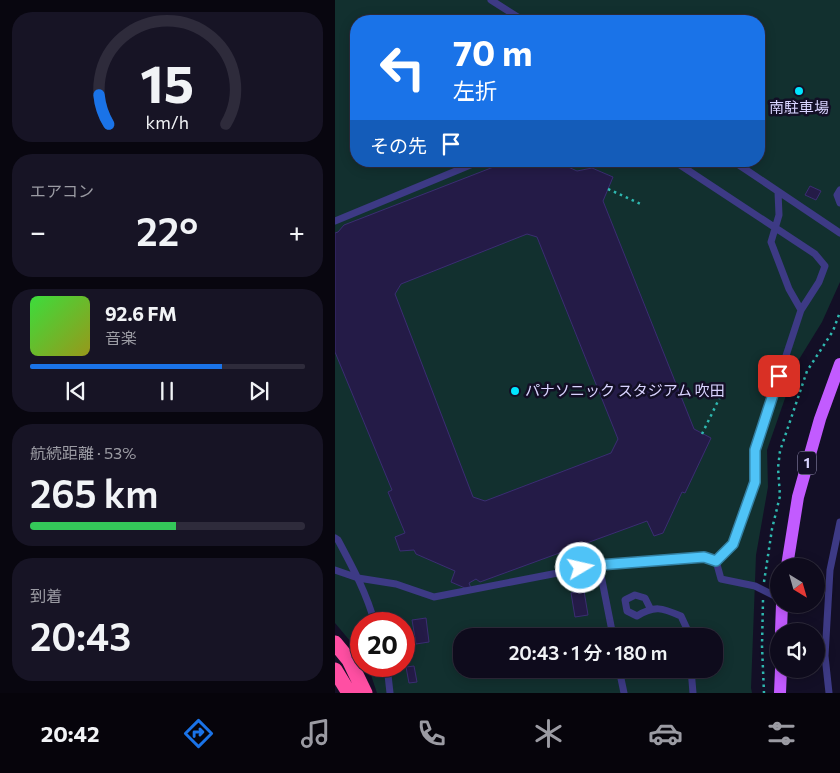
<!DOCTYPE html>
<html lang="ja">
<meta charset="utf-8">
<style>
body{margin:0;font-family:Commissioner,"Noto Sans JP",sans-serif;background:#171425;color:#f1f3f6;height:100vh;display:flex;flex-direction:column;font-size:19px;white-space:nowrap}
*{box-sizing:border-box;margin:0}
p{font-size:16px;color:#9b9ba3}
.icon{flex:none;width:28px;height:28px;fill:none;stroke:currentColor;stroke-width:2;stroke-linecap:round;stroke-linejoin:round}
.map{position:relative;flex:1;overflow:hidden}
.drawer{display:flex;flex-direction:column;gap:12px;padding:12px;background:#08060f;width:335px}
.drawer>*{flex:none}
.banner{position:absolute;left:15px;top:15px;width:415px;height:152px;border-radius:20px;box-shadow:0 2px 12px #0003,0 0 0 1px #2e2b3b;background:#1a73e8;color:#fff;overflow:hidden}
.needle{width:32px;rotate:143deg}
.controls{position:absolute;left:435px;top:558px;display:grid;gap:10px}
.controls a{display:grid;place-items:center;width:55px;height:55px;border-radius:50%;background:#0e0b1c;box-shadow:0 2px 12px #0003,0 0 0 1px #2e2b3b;font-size:25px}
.speed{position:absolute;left:15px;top:612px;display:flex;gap:10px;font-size:25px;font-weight:700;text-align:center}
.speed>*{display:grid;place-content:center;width:65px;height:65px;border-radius:50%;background:#0e0b1c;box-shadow:0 2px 12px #0003,0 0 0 1px #2e2b3b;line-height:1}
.speed .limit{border:8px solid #d22;background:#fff;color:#111}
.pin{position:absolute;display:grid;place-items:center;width:42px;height:42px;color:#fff;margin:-21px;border-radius:10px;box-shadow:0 2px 8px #0006}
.me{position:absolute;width:55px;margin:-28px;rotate:81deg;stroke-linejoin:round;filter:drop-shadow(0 0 4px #0008)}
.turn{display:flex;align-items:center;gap:18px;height:105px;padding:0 20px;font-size:22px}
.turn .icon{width:65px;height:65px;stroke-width:2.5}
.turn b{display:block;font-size:35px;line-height:42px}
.then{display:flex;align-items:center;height:48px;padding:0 20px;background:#0003;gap:10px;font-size:19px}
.big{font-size:38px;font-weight:600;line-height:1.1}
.drawer .card{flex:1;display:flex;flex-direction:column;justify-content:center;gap:8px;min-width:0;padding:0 18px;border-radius:20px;background:#171425}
.drawer .dial{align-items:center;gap:0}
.dial svg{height:130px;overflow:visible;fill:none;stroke:#2e2b3b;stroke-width:7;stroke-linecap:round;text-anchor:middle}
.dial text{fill:#f1f3f6;stroke:none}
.song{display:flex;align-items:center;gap:15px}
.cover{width:60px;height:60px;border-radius:8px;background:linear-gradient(135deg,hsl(120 70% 55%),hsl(60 70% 35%))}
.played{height:5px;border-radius:2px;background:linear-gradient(90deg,#1a73e8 70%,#2e2b3b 70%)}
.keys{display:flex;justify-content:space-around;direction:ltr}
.heat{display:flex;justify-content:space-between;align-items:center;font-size:28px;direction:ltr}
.charge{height:8px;border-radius:4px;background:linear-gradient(90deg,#34c759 53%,#2e2b3b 0)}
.trip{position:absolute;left:118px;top:628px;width:270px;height:50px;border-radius:20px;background:#0e0b1c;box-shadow:0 2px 12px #0003,0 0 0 1px #2e2b3b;font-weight:600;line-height:50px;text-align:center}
.menu{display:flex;height:80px;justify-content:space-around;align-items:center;background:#06040b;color:#9b9ba3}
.menu .icon{width:35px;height:35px}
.menu .active{color:#1a73e8}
.menu b{font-size:22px;color:#f1f3f6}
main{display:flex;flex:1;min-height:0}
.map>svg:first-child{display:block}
.green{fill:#12302f;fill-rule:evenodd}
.building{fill:#241b47;stroke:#3b2d73;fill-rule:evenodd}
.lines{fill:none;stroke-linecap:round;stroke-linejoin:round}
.path{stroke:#2fb8b0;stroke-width:2.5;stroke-dasharray:2.5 4;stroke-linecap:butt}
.lane{stroke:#3d3a85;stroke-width:7}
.primary{stroke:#c25bff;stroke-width:12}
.highway{stroke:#ff4fa3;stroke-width:15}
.route-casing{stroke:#337fa1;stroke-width:12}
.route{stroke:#4fc3f7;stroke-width:9}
.poi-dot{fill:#00e5ff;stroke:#130f26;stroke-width:2}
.labels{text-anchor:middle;stroke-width:5;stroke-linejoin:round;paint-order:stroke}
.shield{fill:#130f26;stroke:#9e99be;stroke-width:1}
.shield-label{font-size:14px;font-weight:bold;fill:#d9d4ff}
.poi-label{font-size:15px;fill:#d9d4ff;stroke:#130f26}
</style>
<main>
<section class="drawer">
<div class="card dial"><svg viewBox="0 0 100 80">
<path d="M14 69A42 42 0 1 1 86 69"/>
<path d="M14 69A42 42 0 0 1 8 51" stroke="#1a73e8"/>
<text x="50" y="56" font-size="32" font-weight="700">15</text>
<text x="50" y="72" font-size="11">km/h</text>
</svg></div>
<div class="card"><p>エアコン</p>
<div class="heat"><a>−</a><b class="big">22°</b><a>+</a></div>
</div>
<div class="card">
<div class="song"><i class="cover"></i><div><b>92.6 FM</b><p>音楽</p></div></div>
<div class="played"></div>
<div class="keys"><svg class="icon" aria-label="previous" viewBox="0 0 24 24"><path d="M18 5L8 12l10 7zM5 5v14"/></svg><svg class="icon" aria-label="pause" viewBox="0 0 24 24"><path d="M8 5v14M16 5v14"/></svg><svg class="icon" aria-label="next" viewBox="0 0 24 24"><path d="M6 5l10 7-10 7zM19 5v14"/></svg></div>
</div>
<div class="card"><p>航続距離 · 53%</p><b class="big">265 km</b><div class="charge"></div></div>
<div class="card"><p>到着</p><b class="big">20:43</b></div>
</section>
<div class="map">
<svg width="505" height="693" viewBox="0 0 505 693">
<rect width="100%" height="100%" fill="#130f26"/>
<path class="green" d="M0,0H505V282L487,322L463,361L432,450L433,487L421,555L416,688L417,693H42L33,666H69V624H26V654L0,623ZM21,21H424V161H21ZM126,636H379V669H126Z"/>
<path class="building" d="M174,161H220L242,171L257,168L278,177L268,201L359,429L376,438L350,493L347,492L328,533L319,536L312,521L145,582L141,579L134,583L136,588H130L116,582L120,571L81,554L79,550L65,551L60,537L70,533L53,492L57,490L0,352V233L3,232L9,225ZM192,234L202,237L283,439L276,453L150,501L138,497L60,294L66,284Z
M475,186L486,191L481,200L470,195Z
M249,591L253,615L240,617L236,593Z
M91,618L94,642L81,644L77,620Z
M79,666L82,682L74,683L71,667Z"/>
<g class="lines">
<path class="path" d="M273,189L308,205
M367,434L385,397
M429,582L437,529L445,496L443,468L445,451L472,371L498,331L505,312
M428,600L427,646L429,693"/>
<path class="lane" d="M156,0L189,21
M339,161L480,254L490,266L484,282L466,310L420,450V482L398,544L381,561L386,579L420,586L444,598
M398,161L505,233
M505,190L502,195L505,203
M443,192L444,215L436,242L454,289L466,310
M0,221L145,161
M0,538L3,540C18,568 32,594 40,624
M264,565L278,636
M0,570L23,578L61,584L99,597L264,565L369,557L381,561
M315,608L310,598L300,595L290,600L292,611L302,616C320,605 327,608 346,616L352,629L353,636
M52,666L55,693
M284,669L289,693
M356,669L358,693
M494,693L490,656L495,570L505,522"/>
<path class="primary" d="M452,566L463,497L485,419L505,364
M446,631L447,604
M445,693L446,669"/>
<path class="highway" d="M0,643L14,660L30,693
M0,670L14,693"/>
</g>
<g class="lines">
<defs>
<path id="route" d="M246,568L264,565L369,557L381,561L398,544L420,482V450L444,376"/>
</defs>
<use href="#route" class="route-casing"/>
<use href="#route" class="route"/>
</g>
<g class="poi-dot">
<circle cx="464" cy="91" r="5"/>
<circle cx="180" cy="391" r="5"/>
</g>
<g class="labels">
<rect class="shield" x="463" y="451.5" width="18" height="23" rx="4"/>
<g class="shield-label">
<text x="472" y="468">1</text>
</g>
<g class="poi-label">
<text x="464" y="113">南駐車場</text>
<text x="190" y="396" text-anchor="start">パナソニック スタジアム 吹田</text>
</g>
</g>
</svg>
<div class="controls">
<a><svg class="needle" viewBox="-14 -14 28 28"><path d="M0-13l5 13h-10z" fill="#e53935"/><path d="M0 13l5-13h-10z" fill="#9b9ba3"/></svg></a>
<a><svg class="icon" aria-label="sound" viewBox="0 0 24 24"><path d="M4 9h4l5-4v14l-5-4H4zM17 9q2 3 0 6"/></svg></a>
</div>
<div class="speed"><div class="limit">20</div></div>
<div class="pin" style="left:444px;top:376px;background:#d93025"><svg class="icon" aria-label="arrive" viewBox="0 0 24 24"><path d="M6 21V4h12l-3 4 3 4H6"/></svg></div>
<svg class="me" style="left:246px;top:568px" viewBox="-20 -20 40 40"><circle r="17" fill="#4fc3f7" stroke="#fff" stroke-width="3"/><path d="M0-11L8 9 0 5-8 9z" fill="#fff"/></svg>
<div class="trip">20:43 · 1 分 · 180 m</div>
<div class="banner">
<div class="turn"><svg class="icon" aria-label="left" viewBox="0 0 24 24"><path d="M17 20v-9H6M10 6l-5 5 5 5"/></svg><div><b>70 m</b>左折</div></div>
<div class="then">その先<svg class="icon" aria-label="arrive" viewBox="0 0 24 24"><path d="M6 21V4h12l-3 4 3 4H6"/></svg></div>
</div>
</div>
</main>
<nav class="menu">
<b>20:42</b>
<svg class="icon active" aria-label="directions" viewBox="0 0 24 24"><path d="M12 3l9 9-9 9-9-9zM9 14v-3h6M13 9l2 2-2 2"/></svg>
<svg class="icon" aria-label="music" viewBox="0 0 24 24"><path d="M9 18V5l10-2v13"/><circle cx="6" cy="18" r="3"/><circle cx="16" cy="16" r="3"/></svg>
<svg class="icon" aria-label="phone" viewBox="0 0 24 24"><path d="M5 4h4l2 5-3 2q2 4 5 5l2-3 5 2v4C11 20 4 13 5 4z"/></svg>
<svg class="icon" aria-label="climate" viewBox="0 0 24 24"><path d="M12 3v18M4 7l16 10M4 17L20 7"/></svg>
<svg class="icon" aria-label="car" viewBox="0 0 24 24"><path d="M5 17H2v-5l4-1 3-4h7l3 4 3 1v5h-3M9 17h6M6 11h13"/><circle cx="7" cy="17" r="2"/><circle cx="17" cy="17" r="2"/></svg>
<svg class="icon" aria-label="filters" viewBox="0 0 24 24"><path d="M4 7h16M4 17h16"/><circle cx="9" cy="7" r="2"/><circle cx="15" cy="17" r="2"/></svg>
</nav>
